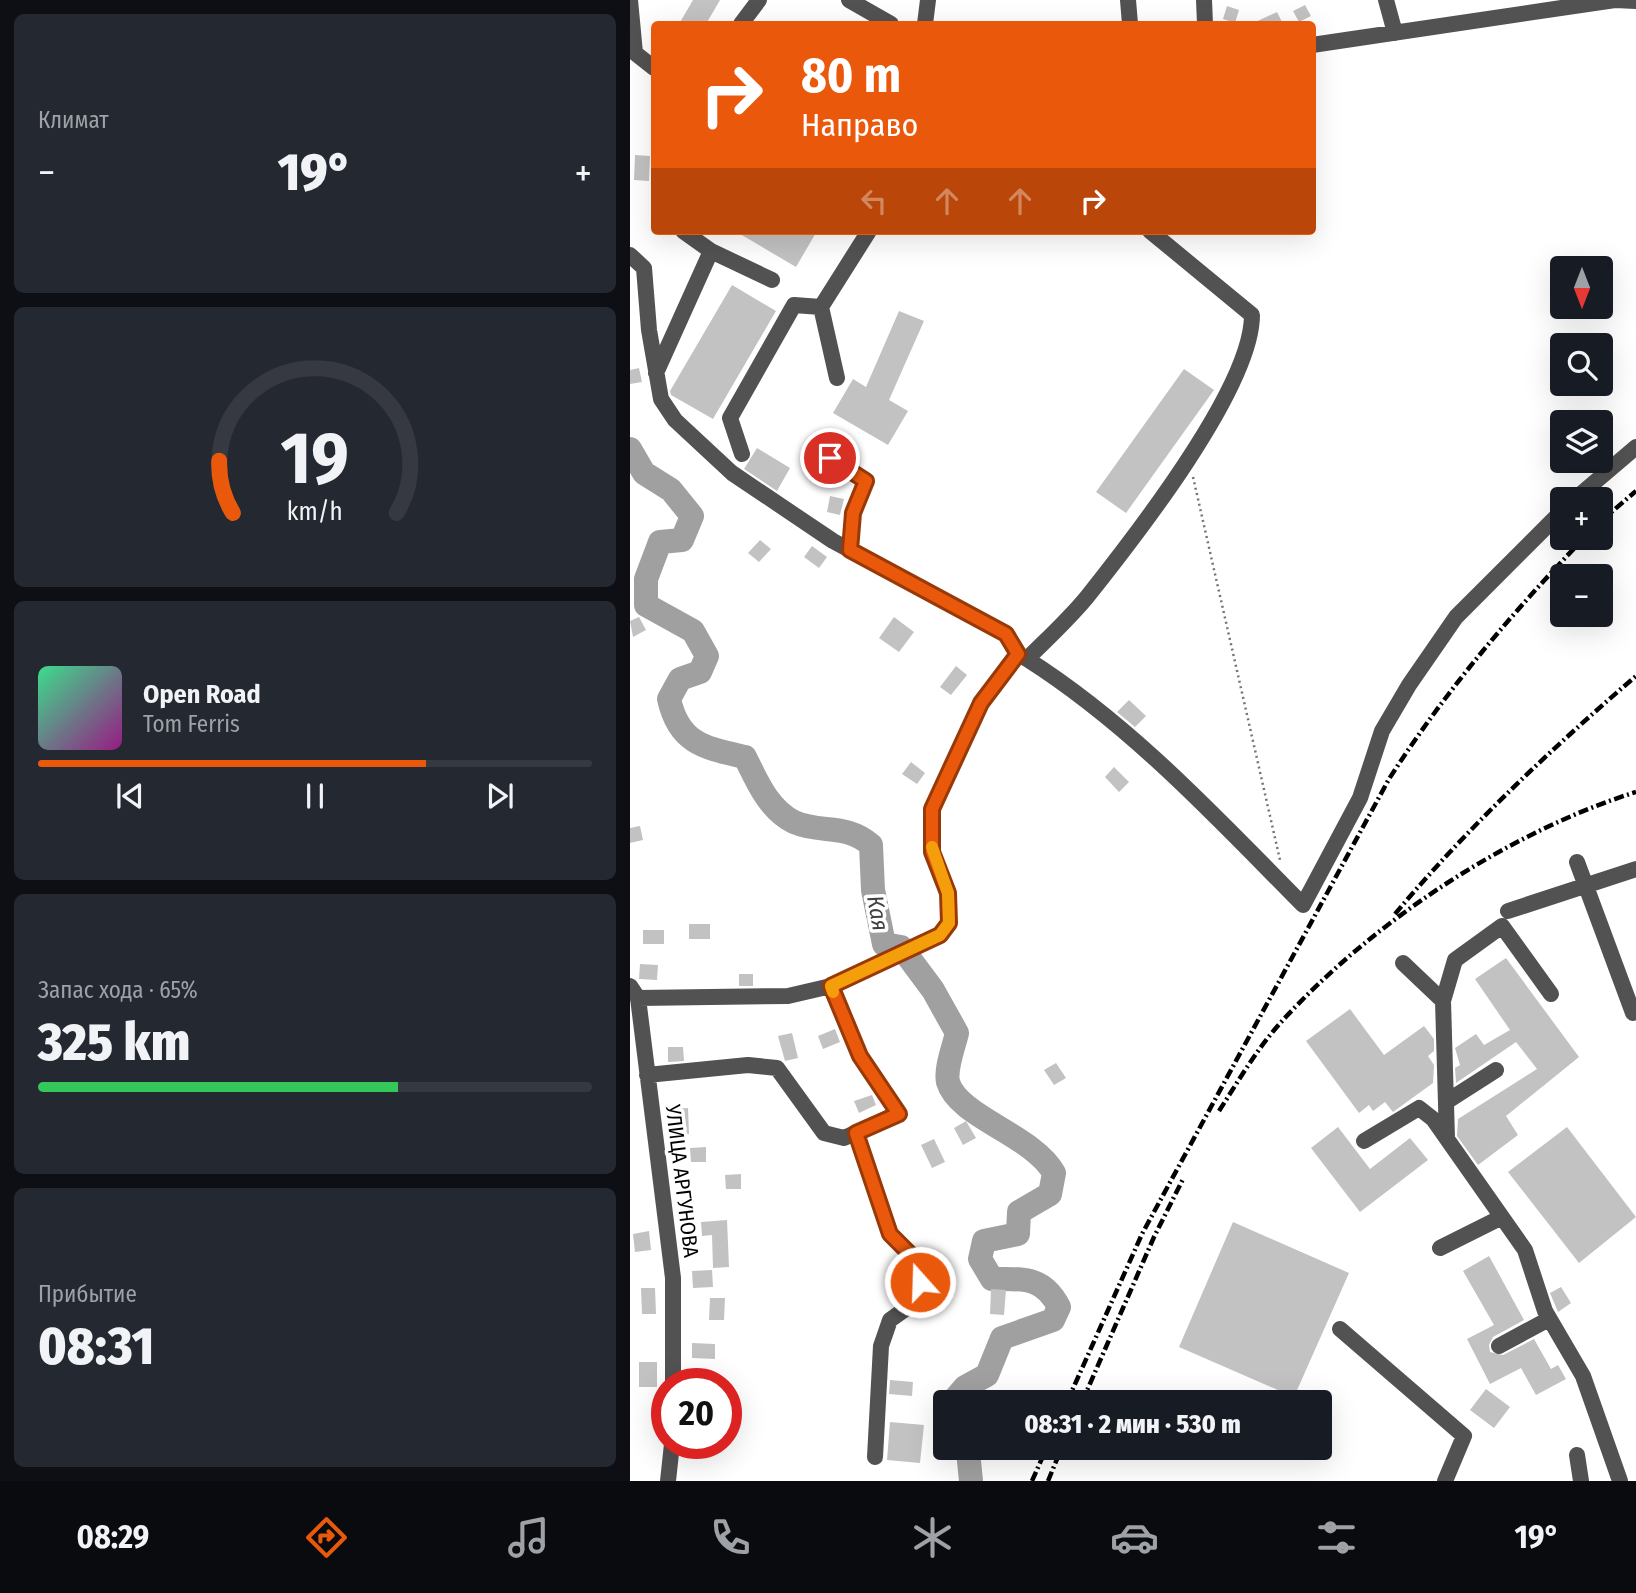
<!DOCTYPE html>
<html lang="ru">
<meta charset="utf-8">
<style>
body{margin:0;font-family:"Fira Sans Condensed",sans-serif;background:#242831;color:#f1f3f6;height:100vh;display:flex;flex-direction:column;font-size:26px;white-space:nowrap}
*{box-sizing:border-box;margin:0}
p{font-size:23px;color:#9ea1a6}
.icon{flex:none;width:38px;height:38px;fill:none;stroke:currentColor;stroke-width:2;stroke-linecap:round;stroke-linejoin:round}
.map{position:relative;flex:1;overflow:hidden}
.details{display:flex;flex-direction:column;gap:14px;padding:14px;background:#0d0f14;width:630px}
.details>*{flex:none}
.top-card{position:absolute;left:21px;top:21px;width:665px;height:214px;border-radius:7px;box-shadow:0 7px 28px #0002;background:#ea580c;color:#fff;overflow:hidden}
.needle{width:46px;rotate:180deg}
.buttons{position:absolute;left:920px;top:256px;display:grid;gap:14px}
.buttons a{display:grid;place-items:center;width:63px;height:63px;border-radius:7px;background:#171b24;box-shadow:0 7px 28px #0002;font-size:35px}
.speed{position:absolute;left:21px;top:1368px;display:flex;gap:14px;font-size:35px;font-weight:700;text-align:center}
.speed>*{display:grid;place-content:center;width:91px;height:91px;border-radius:50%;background:#171b24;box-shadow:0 7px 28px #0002;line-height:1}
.speed .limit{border:10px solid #d22;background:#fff;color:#111}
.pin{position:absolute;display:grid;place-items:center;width:60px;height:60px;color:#fff;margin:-30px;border:4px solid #fff;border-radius:50%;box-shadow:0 2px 7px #0007}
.me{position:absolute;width:77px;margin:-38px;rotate:340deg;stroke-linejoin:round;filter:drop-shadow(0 0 5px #0008)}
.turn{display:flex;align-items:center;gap:24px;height:147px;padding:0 35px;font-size:32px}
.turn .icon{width:91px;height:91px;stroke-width:2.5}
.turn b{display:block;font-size:49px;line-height:60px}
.lanes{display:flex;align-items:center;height:66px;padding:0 35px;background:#0003;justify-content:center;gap:35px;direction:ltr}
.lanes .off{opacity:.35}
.big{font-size:52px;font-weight:800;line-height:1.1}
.details .widget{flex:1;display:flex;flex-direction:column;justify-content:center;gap:10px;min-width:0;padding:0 24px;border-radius:10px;background:#242831}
.details .dial{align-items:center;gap:0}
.dial svg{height:182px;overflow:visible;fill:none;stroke:#363941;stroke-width:7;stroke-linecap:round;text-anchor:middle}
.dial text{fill:#f1f3f6;stroke:none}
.song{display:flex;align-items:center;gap:21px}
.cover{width:84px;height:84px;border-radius:10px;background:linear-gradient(135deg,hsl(150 70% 55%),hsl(310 70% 35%))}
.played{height:7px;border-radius:4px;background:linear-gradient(90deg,#ea580c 70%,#363941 70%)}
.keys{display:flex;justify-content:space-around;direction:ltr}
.heat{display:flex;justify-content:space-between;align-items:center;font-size:38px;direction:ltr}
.charge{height:10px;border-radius:5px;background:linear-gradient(90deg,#34c759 65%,#363941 0)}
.trip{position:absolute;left:303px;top:1390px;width:399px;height:70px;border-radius:7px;background:#171b24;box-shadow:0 7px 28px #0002;font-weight:800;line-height:70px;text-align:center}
.menu{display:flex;height:112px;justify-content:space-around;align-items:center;background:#090b0e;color:#9ea1a6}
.menu .icon{width:49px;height:49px}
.menu .selected{color:#ea580c}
.menu b{font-size:32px;color:#f1f3f6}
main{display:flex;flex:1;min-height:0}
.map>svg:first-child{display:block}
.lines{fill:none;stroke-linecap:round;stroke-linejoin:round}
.river{stroke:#a0a0a0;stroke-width:24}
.building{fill:#c2c2c2}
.path{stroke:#747474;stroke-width:2.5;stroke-dasharray:2 3.5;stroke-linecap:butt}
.minor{stroke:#525252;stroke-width:16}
.rail{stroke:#000;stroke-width:4.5;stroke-dasharray:10 3.5 2 3.5;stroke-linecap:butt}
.route-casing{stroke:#983908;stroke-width:18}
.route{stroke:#ea580c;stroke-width:12}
.slow{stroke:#f59e0b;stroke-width:12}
.labels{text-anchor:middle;stroke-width:7;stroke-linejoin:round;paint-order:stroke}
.street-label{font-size:21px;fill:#000;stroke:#fff}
.water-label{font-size:23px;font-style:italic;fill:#414141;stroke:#fff}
</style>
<main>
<section class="details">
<div class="widget"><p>Климат</p>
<div class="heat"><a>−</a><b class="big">19°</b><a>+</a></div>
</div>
<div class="widget dial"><svg viewBox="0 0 100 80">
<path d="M14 69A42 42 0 1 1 86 69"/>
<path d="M14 69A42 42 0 0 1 8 46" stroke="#ea580c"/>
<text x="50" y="56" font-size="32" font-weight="700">19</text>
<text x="50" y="72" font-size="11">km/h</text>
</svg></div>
<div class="widget">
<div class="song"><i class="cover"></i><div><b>Open Road</b><p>Tom Ferris</p></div></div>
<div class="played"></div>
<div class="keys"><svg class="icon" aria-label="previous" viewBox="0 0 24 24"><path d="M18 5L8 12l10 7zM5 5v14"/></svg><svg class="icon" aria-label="pause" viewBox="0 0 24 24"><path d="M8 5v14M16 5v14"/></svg><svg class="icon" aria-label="next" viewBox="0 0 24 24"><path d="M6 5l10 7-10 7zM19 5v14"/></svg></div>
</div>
<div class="widget"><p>Запас хода · 65%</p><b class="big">325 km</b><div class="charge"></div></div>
<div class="widget"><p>Прибытие</p><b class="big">08:31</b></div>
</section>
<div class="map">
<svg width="1006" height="1481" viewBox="0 0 1006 1481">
<rect width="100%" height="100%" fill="#fff"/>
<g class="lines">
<path class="river" d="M0,449L14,473L41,490L62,516L52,540L30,542L16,579V605L63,631L77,656L70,672L50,679L39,699C49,744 75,748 115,757C127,781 138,809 164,822C191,834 216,823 241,845L243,890L254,944L271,947L274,951L303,990L327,1033C324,1046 315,1069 318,1082C328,1117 403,1135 424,1173L420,1194L389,1212L388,1234L354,1241L350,1259L362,1279C393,1279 413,1276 429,1307L423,1320L372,1338L357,1375L335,1387L322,1402
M334,1447L338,1451L341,1481"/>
</g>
<path class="building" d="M63,0H90L76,24H49Z
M675,5L681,16L669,22L663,11Z
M597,6L609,10L605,23L593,19Z
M647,12L653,24H621Z
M5,155L20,156L19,181L4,180Z
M105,231H187L166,267Z
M102,285L146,311L83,419L41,395L40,391Z
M269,311L294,321L259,400L278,411L258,445L203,413L223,379L236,387Z
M9,368L12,382L0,384V370Z
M554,369L584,390L496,513L466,492Z
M127,448L160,468L147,491L114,469Z
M200,496L214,499L210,515L197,512Z
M130,540L141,549L129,562L118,553Z
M182,546L197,557L189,568L174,557Z
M9,617L16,630L3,637L0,621Z
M264,617L284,632L269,652L249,638Z
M326,666L337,675L321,695L310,687Z
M499,700L516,716L505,727L487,712Z
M281,762L295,773L287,784L272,774Z
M484,767L499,782L489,792L475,777Z
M10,826L13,840L0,843V828Z
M59,924H80V939H59Z
M13,930H34V944H13Z
M876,958L949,1057L876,1116L888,1135L848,1165L827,1136L828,1119L907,1069L886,1042L826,1083L825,1068L830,1065L825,1048L846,1034L854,1045L880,1030L845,979Z
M10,964L28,965L27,980L9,979Z
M109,974H123V986H109Z
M720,1009L754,1055L794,1026L804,1039V1051L798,1056L804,1065L803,1083L763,1112L755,1102L743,1111L739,1105L729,1113L676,1041Z
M205,1029L210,1042L193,1049L188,1036Z
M162,1033L168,1058L155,1061L148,1036Z
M38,1047H53L54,1061L38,1062Z
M426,1063L436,1078L424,1085L414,1070Z
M242,1095L246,1105L229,1113L224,1101Z
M58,1108L59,1134L44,1135L43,1109Z
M336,1121L346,1138L333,1145L324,1128Z
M708,1127L740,1169L780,1138L798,1160L730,1212L681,1148Z
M937,1127L1006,1217L949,1263L878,1172Z
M304,1139L315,1162L302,1168L291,1145Z
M76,1147V1162H61L60,1148Z
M111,1174V1189H96L95,1175Z
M97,1220L99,1267L83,1268L82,1235L72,1236L71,1222Z
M603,1222L719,1273L664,1397L549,1347Z
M19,1231L21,1250L5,1252L3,1234Z
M859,1256L894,1320L863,1337L859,1345L860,1352L873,1355L904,1339L921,1369L928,1365L936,1379L906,1395L891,1368L860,1384L837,1339L864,1325L833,1271Z
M82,1270L83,1287L63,1288L62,1271Z
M262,1284H277L276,1295L270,1300H262Z
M931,1287L941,1303L928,1312L920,1293Z
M11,1288H25L26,1314H12Z
M361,1289L376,1290L374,1315L360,1314Z
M80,1298H95L94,1320H79Z
M62,1343L85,1344V1359L62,1358Z
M9,1362H27V1387H9Z
M260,1380L283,1382L282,1396L259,1394Z
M856,1389L880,1407L864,1428L840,1410Z
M260,1422L294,1425L290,1463L257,1460Z"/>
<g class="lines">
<path class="path" d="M563,477L650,860"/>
<path class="minor" d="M0,0L5,53L24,68
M219,0L261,24
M498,0L500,24
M574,0L575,24
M756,0L765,33
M111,24L129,0
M295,24L298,0
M682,45L985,0L1006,1
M81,251L142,280
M0,255L14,268L19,330L31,399L45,420L102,473L203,541L376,634L388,654
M191,307L207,378
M26,373L81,251L53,231
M112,454L100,418L164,305L191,307L239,231
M199,458L236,481L223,513L220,550
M945,499L1006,447
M397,659C501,725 587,818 673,905L730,798L752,731L779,685L826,617L933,510
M947,862L1003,1013L1006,1012
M878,911L1006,869
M773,963L813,1001
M0,986L8,998L43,1278V1384
M8,998L158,996L201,986L310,935L319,923L318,893L302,852V809L351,703L388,654L397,659C417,639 439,619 457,597C504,538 622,388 622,315L520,231
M17,1075L118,1065L147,1068L194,1133L214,1138L269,1113L230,1056L201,986
M816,1102L866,1070
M226,1133L260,1234L291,1265L288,1300L260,1320L251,1346L245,1457
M817,1138L813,1001L825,960L872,926L921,994
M734,1141L789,1108L803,1119L895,1250L915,1311L953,1376L990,1481
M810,1248L872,1217
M710,1329L834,1436L815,1481
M869,1346L919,1319
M947,1455L951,1481
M38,1481L42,1444"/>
<path class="rail" d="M971,521L1006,491
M765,914C837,828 921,749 1006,676
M589,1111C609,1080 628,1047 653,1020C743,922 878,832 1006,792
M437,1402L512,1234L759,779C816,690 882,613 955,537
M452,1402L524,1237L553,1179
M402,1481L417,1447
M418,1481L432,1447"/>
</g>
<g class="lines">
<defs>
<path id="route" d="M200,458L236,481L223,513L220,550L376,634L388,654L351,703L302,809V852L318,893L319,923L310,935L201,986L230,1056L269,1114L226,1133L260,1234L291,1265L290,1282"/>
</defs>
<use href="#route" class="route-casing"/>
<use href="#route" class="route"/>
<path class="slow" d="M203,992L201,986L310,935L319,923L318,893L302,847"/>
</g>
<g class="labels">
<g class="street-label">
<text transform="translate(52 1181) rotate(83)" y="7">УЛИЦА АРГУНОВА</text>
</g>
<g class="water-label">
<text transform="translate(248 913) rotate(80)" y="8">Кая</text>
</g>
</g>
</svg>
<div class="buttons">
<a><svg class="needle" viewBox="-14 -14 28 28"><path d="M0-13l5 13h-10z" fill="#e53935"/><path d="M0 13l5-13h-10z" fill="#9ea1a6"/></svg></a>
<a><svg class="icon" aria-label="search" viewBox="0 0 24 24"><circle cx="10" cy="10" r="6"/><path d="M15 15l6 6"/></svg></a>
<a><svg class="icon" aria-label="layers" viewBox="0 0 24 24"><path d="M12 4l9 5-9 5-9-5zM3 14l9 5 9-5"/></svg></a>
<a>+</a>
<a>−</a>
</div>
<div class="speed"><div class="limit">20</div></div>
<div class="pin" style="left:200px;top:458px;background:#d93025"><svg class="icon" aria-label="arrive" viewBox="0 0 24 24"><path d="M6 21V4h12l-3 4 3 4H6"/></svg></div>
<svg class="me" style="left:290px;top:1282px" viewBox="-20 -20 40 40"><circle r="17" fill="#ea580c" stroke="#fff" stroke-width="3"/><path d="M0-11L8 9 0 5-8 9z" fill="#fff"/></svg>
<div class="trip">08:31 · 2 мин · 530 m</div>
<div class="top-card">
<div class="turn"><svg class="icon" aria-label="right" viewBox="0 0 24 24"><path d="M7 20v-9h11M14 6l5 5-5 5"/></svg><div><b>80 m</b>Направо</div></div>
<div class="lanes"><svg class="icon off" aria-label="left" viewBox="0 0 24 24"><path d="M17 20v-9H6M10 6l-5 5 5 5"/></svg><svg class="icon off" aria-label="ahead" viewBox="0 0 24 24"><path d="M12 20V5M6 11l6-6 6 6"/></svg><svg class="icon off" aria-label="ahead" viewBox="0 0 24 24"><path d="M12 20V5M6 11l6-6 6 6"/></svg><svg class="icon" aria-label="right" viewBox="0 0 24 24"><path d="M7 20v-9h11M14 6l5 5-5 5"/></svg></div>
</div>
</div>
</main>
<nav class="menu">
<b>08:29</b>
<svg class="icon selected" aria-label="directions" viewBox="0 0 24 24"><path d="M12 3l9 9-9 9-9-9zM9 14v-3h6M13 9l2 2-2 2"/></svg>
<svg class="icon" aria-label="music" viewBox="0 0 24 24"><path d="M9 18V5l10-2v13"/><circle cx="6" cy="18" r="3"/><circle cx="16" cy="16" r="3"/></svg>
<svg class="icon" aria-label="phone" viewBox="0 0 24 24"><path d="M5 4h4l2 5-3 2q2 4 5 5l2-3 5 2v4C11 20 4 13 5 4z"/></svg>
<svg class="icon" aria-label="climate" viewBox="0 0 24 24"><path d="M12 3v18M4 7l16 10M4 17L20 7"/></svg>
<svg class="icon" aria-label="car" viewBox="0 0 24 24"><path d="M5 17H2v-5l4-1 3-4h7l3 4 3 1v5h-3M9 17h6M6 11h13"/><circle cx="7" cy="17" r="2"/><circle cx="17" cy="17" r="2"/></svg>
<svg class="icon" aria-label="filters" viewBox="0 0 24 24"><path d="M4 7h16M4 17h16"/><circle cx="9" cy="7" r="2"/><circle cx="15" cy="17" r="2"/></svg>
<b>19°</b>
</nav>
